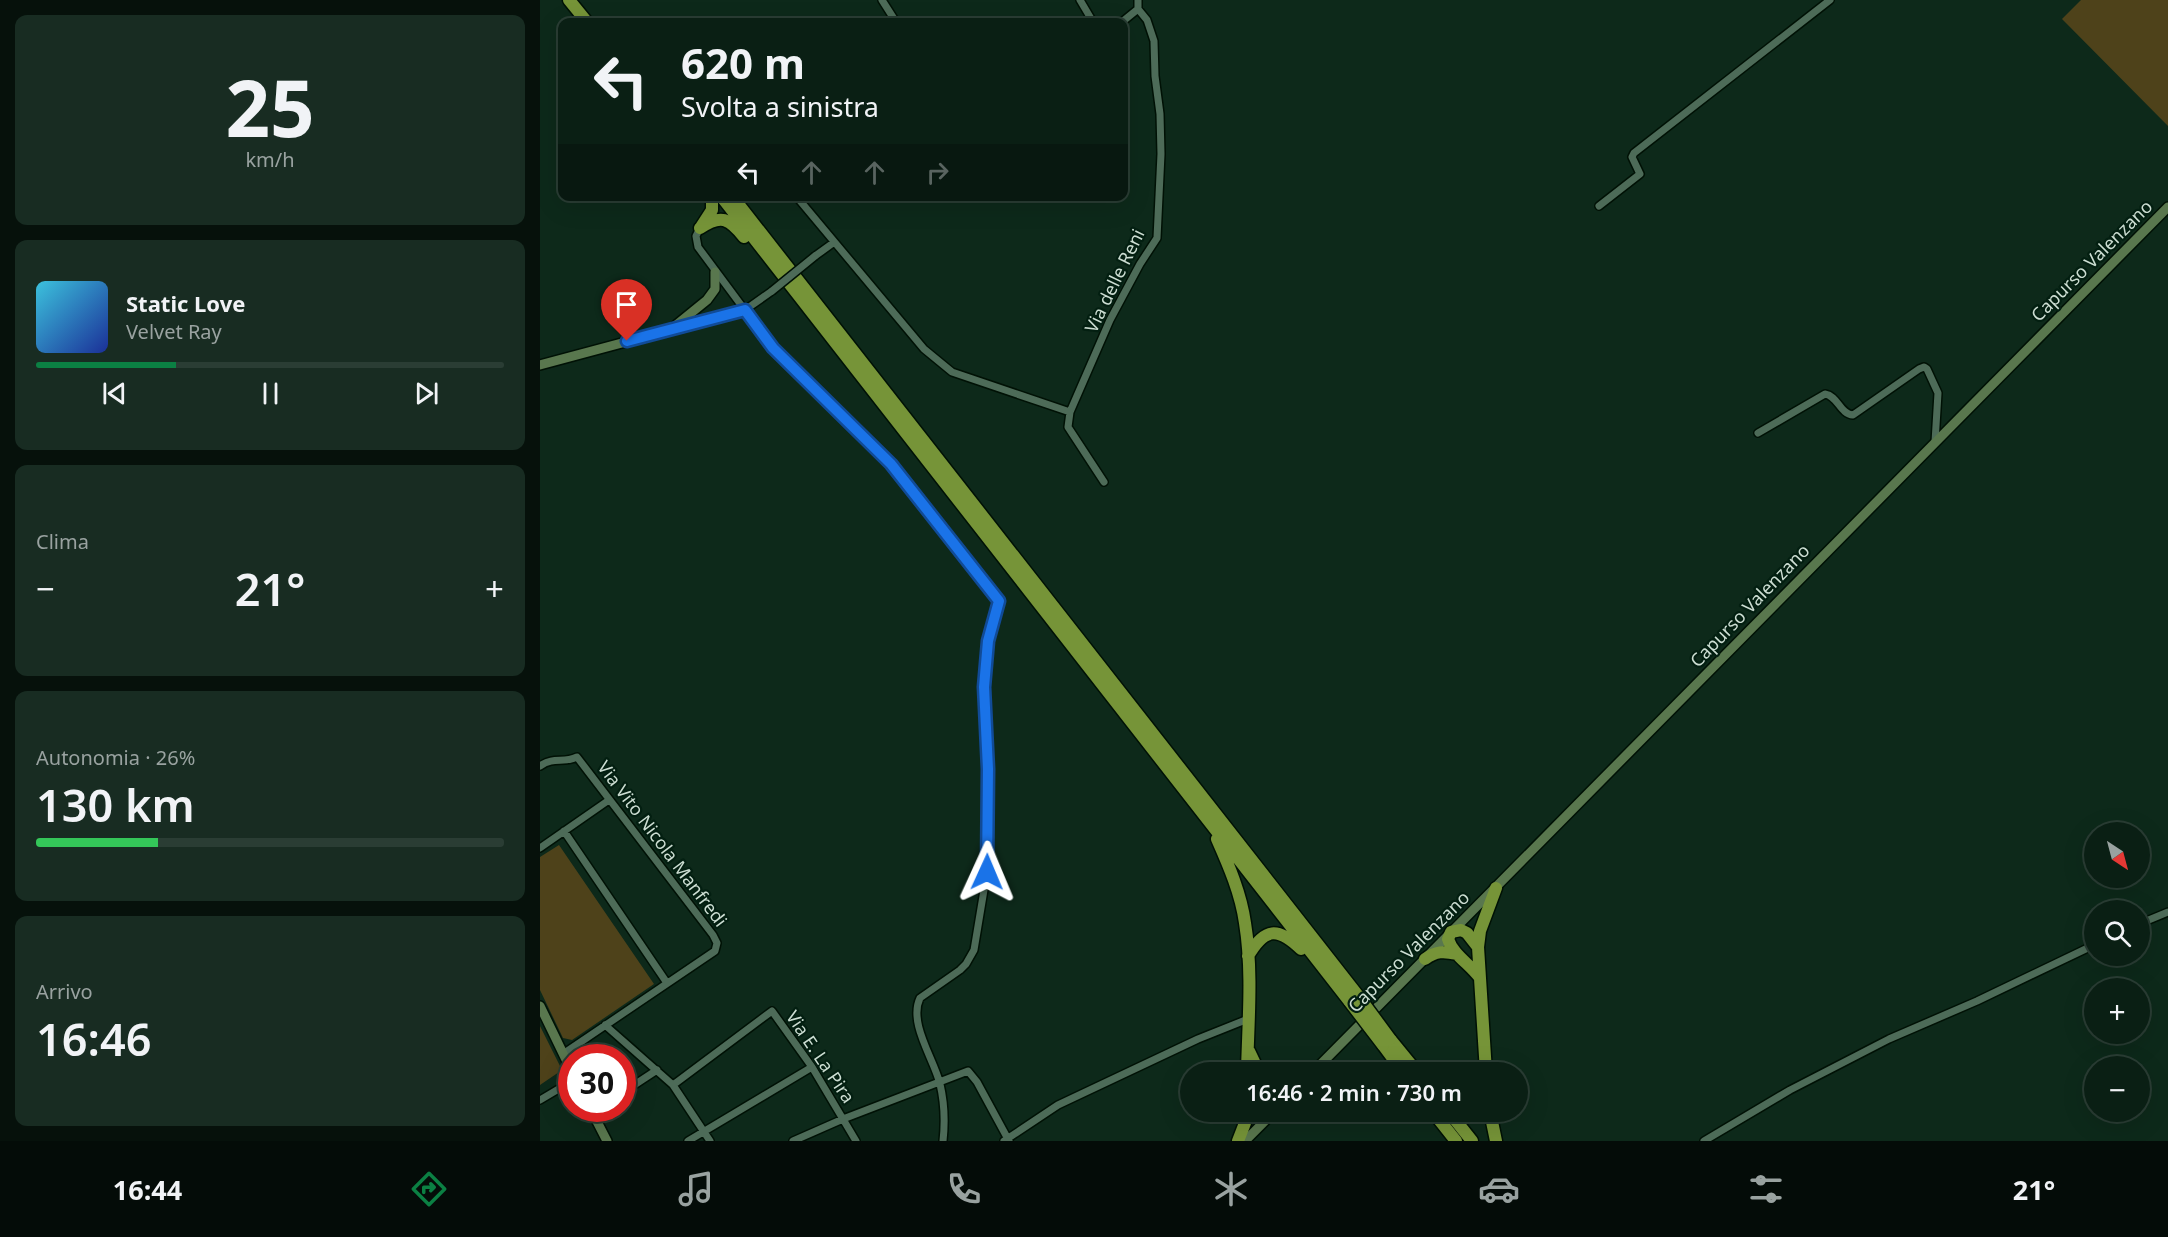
<!DOCTYPE html>
<html lang="it">
<meta charset="utf-8">
<style>
body{margin:0;font-family:"Noto Sans",sans-serif;background:#182c22;color:#f1f3f6;height:100vh;display:flex;flex-direction:column;font-size:22px;white-space:nowrap}
*{box-sizing:border-box;margin:0}
p{font-size:20px;color:#99a2a0}
.icon{flex:none;width:33px;height:33px;fill:none;stroke:currentColor;stroke-width:2;stroke-linecap:round;stroke-linejoin:round}
.map{position:relative;flex:1;overflow:hidden}
.panel{display:flex;flex-direction:column;gap:15px;padding:15px;background:#06110b;width:540px}
.panel>*{flex:none}
.banner{position:absolute;left:18px;top:18px;width:570px;height:183px;border-radius:12px;box-shadow:0 6px 24px #0002,0 0 0 2px #2a3d34;background:#0a1f14;color:#f1f3f6;overflow:hidden}
.needle{width:39px;rotate:144deg}
.buttons{position:absolute;left:1544px;top:822px;display:grid;gap:12px}
.buttons a{display:grid;place-items:center;width:66px;height:66px;border-radius:50%;background:#0a1f14;box-shadow:0 6px 24px #0002,0 0 0 2px #2a3d34;font-size:30px}
.speed{position:absolute;left:18px;top:1044px;display:flex;gap:12px;font-size:30px;font-weight:700;text-align:center}
.speed>*{display:grid;place-content:center;width:78px;height:78px;border-radius:50%;background:#0a1f14;box-shadow:0 6px 24px #0002,0 0 0 2px #2a3d34;line-height:1}
.speed .limit{border:9px solid #d22;background:#fff;color:#111}
.pin{position:absolute;display:grid;place-items:center;width:51px;height:51px;color:#fff;margin:-62px -26px;border-radius:50% 50% 50% 0;rotate:-45deg;box-shadow:0 0 6px #0007}
.pin .icon{rotate:45deg}
.me{position:absolute;width:66px;margin:-33px;rotate:1deg;stroke-linejoin:round;filter:drop-shadow(0 0 4px #0008)}
.turn{display:flex;align-items:center;gap:21px;height:126px;padding:0 24px;font-size:27px}
.turn .icon{width:78px;height:78px;stroke-width:2.5}
.turn b{display:block;font-size:42px;line-height:51px}
.lanes{display:flex;align-items:center;height:57px;padding:0 24px;background:#0003;justify-content:center;gap:30px;direction:ltr}
.lanes .off{opacity:.35}
.big{font-size:45px;font-weight:600;line-height:1.1}
.panel .tile{flex:1;display:flex;flex-direction:column;justify-content:center;gap:9px;min-width:0;padding:0 21px;border-radius:12px;background:#182c22}
.panel .dial{align-items:center;gap:0}
.dial b{font-size:78px;line-height:1}
.song{display:flex;align-items:center;gap:18px}
.cover{width:72px;height:72px;border-radius:9px;background:linear-gradient(135deg,hsl(190 70% 55%),hsl(230 70% 35%))}
.played{height:6px;border-radius:3px;background:linear-gradient(90deg,#0b8043 30%,#2a3d34 30%)}
.keys{display:flex;justify-content:space-around;direction:ltr}
.heat{display:flex;justify-content:space-between;align-items:center;font-size:33px;direction:ltr}
.charge{height:9px;border-radius:4px;background:linear-gradient(90deg,#34c759 26%,#2a3d34 0)}
.trip{position:absolute;left:640px;top:1062px;width:348px;height:60px;border-radius:30px;background:#0a1f14;box-shadow:0 6px 24px #0002,0 0 0 2px #2a3d34;font-weight:600;line-height:60px;text-align:center}
.menu{display:flex;height:96px;justify-content:space-around;align-items:center;background:#040c08;color:#99a2a0}
.menu .icon{width:42px;height:42px}
.menu .active{color:#0b8043}
.menu b{font-size:27px;color:#f1f3f6}
main{display:flex;flex:1;min-height:0}
.map>svg:first-child{display:block}
.green{fill:#4e421a}
.lines{fill:none;stroke-linecap:round;stroke-linejoin:round}
.street-casing{stroke:#001105;stroke-width:10}
.secondary-casing{stroke:#001105;stroke-width:12}
.highway-casing{stroke:#001105;stroke-width:15}
.street{stroke:#4d6b58;stroke-width:7}
.secondary{stroke:#59774e;stroke-width:9}
.highway{stroke:#769438;stroke-width:12}
.street-bridge-casing{stroke:#001105;stroke-width:10;stroke-linecap:butt}
.highway-bridge-casing{stroke:#001105;stroke-width:15;stroke-linecap:butt}
.street-bridge{stroke:#4d6b58;stroke-width:7}
.highway-bridge{stroke:#769438;stroke-width:12}
.route-casing{stroke:#114b97;stroke-width:15}
.route{stroke:#1a73e8;stroke-width:10}
.labels{text-anchor:middle;stroke-width:4.5;stroke-linejoin:round;paint-order:stroke}
.street-label{font-size:18px;fill:#ccddd2;stroke:#031f11}
</style>
<main>
<section class="panel">
<div class="tile dial"><b>25</b><p>km/h</p></div>
<div class="tile">
<div class="song"><i class="cover"></i><div><b>Static Love</b><p>Velvet Ray</p></div></div>
<div class="played"></div>
<div class="keys"><svg class="icon" aria-label="previous" viewBox="0 0 24 24"><path d="M18 5L8 12l10 7zM5 5v14"/></svg><svg class="icon" aria-label="pause" viewBox="0 0 24 24"><path d="M8 5v14M16 5v14"/></svg><svg class="icon" aria-label="next" viewBox="0 0 24 24"><path d="M6 5l10 7-10 7zM19 5v14"/></svg></div>
</div>
<div class="tile"><p>Clima</p>
<div class="heat"><a>−</a><b class="big">21°</b><a>+</a></div>
</div>
<div class="tile"><p>Autonomia · 26%</p><b class="big">130 km</b><div class="charge"></div></div>
<div class="tile"><p>Arrivo</p><b class="big">16:46</b></div>
</section>
<div class="map">
<svg width="1628" height="1141" viewBox="0 0 1628 1141">
<rect width="100%" height="100%" fill="#0d291a"/>
<path class="green" d="M1541,0H1628V126L1522,19Z
M19,845L114,984L32,1040L23,1038L0,990V857Z
M0,1026L22,1070L0,1085Z"/>
<g class="lines">
<defs>
<path id="street" d="M342,0L356,22
M540,0L553,22
M582,22L598,9V0
M256,196L384,349L412,372L530,412
M1059,206L1100,174L1092,157L1094,153L1290,0
M160,228L156,236L158,247L233,348L351,464L459,601L448,641L444,687L448,769L447,872L434,950L426,964L420,970L380,998C368,1023 394,1059 400,1084C404,1101 405,1123 403,1141
M275,256L293,243
M205,310L232,291
M1218,433L1285,394C1298,396 1300,414 1313,415L1379,369L1384,367L1387,369L1398,393L1395,442
M564,482L528,427L530,412L570,320L600,264L617,238L621,154L620,114L615,76L614,41L607,20L598,9
M0,766C15,756 22,764 37,757L173,935L177,943L175,951L23,1054
M24,831L127,983
M0,848L69,800
M1599,924L1628,912
M65,1025L133,1085L170,1141
M133,1085L232,1011L272,1067L316,1141
M82,1093L117,1070
M0,1100L32,1081
M53,1114L60,1108
M148,1141L272,1067
M253,1141L303,1119L428,1071L437,1082L469,1141
M464,1141L518,1105L658,1039L708,1019
M1164,1141L1250,1090L1349,1039L1437,1001L1554,945"/>
<path id="secondary" d="M135,326L167,300L175,289V272
M0,365L205,310
M0,1006L32,1072
M773,1072L1628,207
M50,1108L67,1141
M705,1141L734,1112"/>
<path id="highway" d="M29,0L47,22
M181,196L810,1002
M192,196L819,997
M161,227L172,210V196
M160,228C181,214 189,218 204,237
M677,839C689,866 701,894 705,923C713,972 708,1024 707,1072
M938,947L927,933L921,930L911,932L908,939C913,955 930,964 940,978
M708,956C725,927 738,927 761,949
M885,959C896,951 903,951 917,954
M850,1039L877,1072
M843,1045L863,1072
M709,1051L719,1072
M946,1072L938,947L940,931L956,888
M893,1112L916,1141
M909,1112L932,1141
M950,1112L956,1141
M698,1141L705,1123L706,1112"/>
</defs>
<use href="#street" class="street-casing"/>
<use href="#secondary" class="secondary-casing"/>
<use href="#highway" class="highway-casing"/>
<use href="#street" class="street"/>
<use href="#secondary" class="secondary"/>
<use href="#highway" class="highway"/>
<defs>
<path id="street-bridge" d="M232,291L275,256"/>
<path id="highway-bridge" d="M819,997L850,1039
M810,1002L843,1045"/>
</defs>
<use href="#street-bridge" class="street-bridge-casing"/>
<use href="#highway-bridge" class="highway-bridge-casing"/>
<use href="#street-bridge" class="street-bridge"/>
<use href="#highway-bridge" class="highway-bridge"/>
</g>
<g class="lines">
<defs>
<path id="route" d="M87,341L205,310L233,348L351,464L459,601L448,641L444,687L448,769L447,872"/>
</defs>
<use href="#route" class="route-casing"/>
<use href="#route" class="route"/>
</g>
<g class="labels">
<g class="street-label">
<text transform="translate(1552 261) rotate(-45)" y="6">Capurso Valenzano</text>
<text transform="translate(575 281) rotate(-64)" y="6">Via delle Reni</text>
<text transform="translate(1210 606) rotate(-46)" y="6">Capurso Valenzano</text>
<text transform="translate(122 844) rotate(53)" y="6">Via Vito Nicola Manfredi</text>
<text transform="translate(869 952) rotate(-45)" y="6">Capurso Valenzano</text>
<text transform="translate(280 1057) rotate(56)" y="6">Via E. La Pira</text>
</g>
</g>
</svg>
<div class="buttons">
<a><svg class="needle" viewBox="-14 -14 28 28"><path d="M0-13l5 13h-10z" fill="#e53935"/><path d="M0 13l5-13h-10z" fill="#99a2a0"/></svg></a>
<a><svg class="icon" aria-label="search" viewBox="0 0 24 24"><circle cx="10" cy="10" r="6"/><path d="M15 15l6 6"/></svg></a>
<a>+</a>
<a>−</a>
</div>
<div class="speed"><div class="limit">30</div></div>
<div class="pin" style="left:87px;top:341px;background:#d93025"><svg class="icon" aria-label="arrive" viewBox="0 0 24 24"><path d="M6 21V4h12l-3 4 3 4H6"/></svg></div>
<svg class="me" style="left:447px;top:872px" viewBox="-20 -20 40 40"><path d="M0-17L14 15 0 8-14 15z" fill="#1a73e8" stroke="#fff" stroke-width="4"/></svg>
<div class="trip">16:46 · 2 min · 730 m</div>
<div class="banner">
<div class="turn"><svg class="icon" aria-label="left" viewBox="0 0 24 24"><path d="M17 20v-9H6M10 6l-5 5 5 5"/></svg><div><b>620 m</b>Svolta a sinistra</div></div>
<div class="lanes"><svg class="icon" aria-label="left" viewBox="0 0 24 24"><path d="M17 20v-9H6M10 6l-5 5 5 5"/></svg><svg class="icon off" aria-label="ahead" viewBox="0 0 24 24"><path d="M12 20V5M6 11l6-6 6 6"/></svg><svg class="icon off" aria-label="ahead" viewBox="0 0 24 24"><path d="M12 20V5M6 11l6-6 6 6"/></svg><svg class="icon off" aria-label="right" viewBox="0 0 24 24"><path d="M7 20v-9h11M14 6l5 5-5 5"/></svg></div>
</div>
</div>
</main>
<nav class="menu">
<b>16:44</b>
<svg class="icon active" aria-label="directions" viewBox="0 0 24 24"><path d="M12 3l9 9-9 9-9-9zM9 14v-3h6M13 9l2 2-2 2"/></svg>
<svg class="icon" aria-label="music" viewBox="0 0 24 24"><path d="M9 18V5l10-2v13"/><circle cx="6" cy="18" r="3"/><circle cx="16" cy="16" r="3"/></svg>
<svg class="icon" aria-label="phone" viewBox="0 0 24 24"><path d="M5 4h4l2 5-3 2q2 4 5 5l2-3 5 2v4C11 20 4 13 5 4z"/></svg>
<svg class="icon" aria-label="climate" viewBox="0 0 24 24"><path d="M12 3v18M4 7l16 10M4 17L20 7"/></svg>
<svg class="icon" aria-label="car" viewBox="0 0 24 24"><path d="M5 17H2v-5l4-1 3-4h7l3 4 3 1v5h-3M9 17h6M6 11h13"/><circle cx="7" cy="17" r="2"/><circle cx="17" cy="17" r="2"/></svg>
<svg class="icon" aria-label="filters" viewBox="0 0 24 24"><path d="M4 7h16M4 17h16"/><circle cx="9" cy="7" r="2"/><circle cx="15" cy="17" r="2"/></svg>
<b>21°</b>
</nav>
